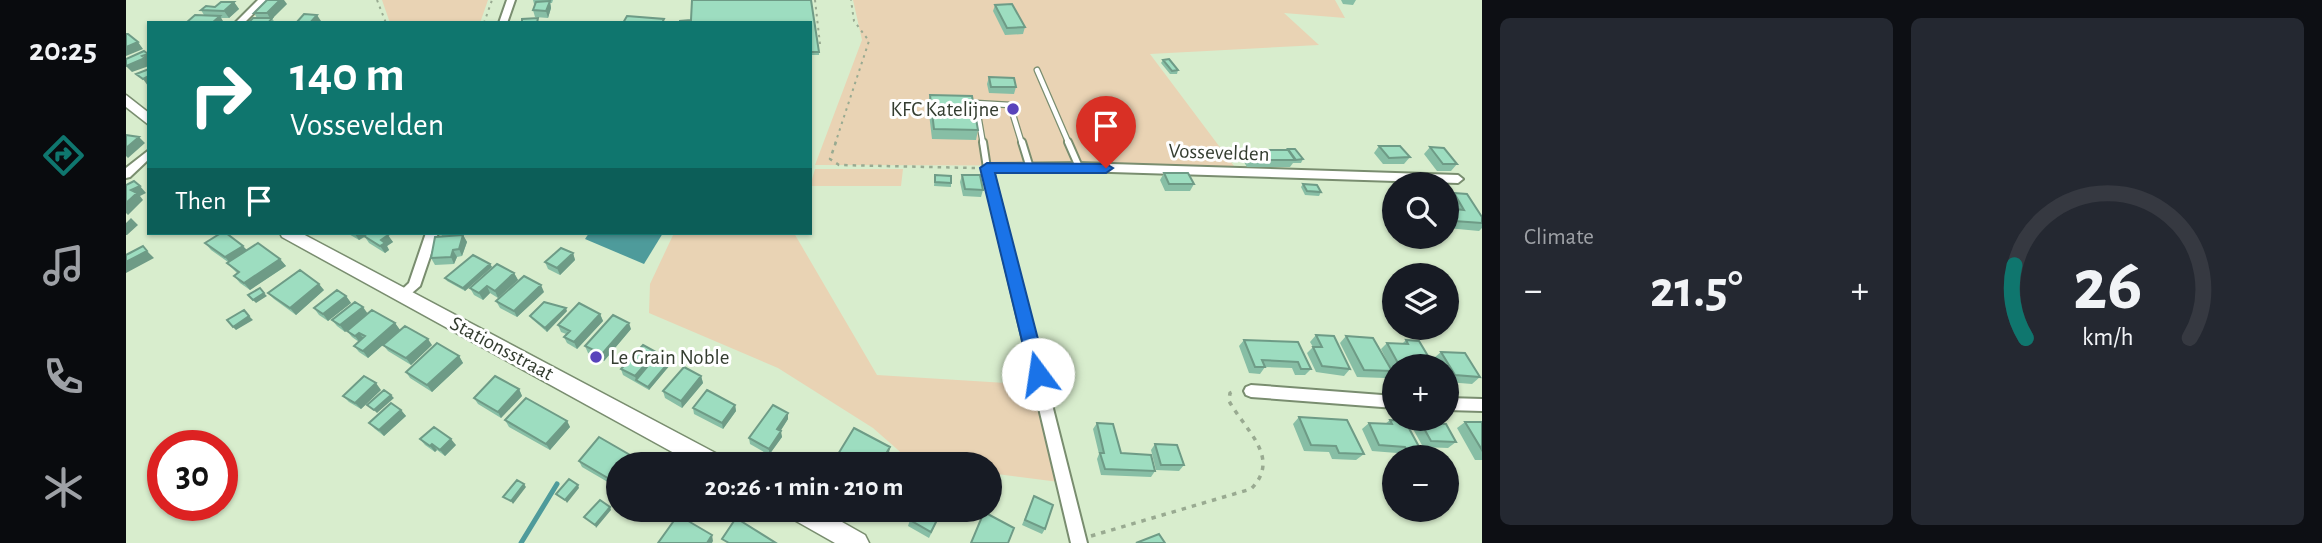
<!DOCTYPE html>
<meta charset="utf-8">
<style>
body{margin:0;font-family:"Alegreya Sans",sans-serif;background:#242831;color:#f1f3f6;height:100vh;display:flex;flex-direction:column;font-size:26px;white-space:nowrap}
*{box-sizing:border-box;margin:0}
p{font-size:23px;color:#9ea1a6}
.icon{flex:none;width:38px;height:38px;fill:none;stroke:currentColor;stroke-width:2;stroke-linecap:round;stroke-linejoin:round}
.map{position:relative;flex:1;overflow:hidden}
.details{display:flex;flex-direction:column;gap:18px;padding:18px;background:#0d0f14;width:840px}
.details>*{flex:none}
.banner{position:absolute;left:21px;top:21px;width:665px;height:214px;border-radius:0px;box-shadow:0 2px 5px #0004;background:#0f766e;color:#fff;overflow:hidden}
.tools{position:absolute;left:1256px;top:172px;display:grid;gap:14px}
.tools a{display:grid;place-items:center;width:77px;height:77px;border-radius:50%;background:#171b24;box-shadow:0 2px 5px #0004;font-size:35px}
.speed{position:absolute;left:21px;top:430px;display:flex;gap:14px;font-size:35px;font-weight:700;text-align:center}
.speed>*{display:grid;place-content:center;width:91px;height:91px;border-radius:50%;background:#171b24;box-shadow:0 2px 5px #0004;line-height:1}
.speed .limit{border:10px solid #d22;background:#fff;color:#111}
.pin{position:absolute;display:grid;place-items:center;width:60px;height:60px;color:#fff;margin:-72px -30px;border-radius:50% 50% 50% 0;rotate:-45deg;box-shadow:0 0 7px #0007}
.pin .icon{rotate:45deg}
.me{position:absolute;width:77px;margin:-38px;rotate:346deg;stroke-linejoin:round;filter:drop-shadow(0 0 5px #0008)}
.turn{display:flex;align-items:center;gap:24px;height:147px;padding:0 28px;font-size:32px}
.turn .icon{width:91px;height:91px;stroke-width:2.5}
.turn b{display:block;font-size:49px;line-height:60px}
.then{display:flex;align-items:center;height:66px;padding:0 28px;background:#0003;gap:14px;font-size:26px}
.big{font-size:52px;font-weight:600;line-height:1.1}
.details .tile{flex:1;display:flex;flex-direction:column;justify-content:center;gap:10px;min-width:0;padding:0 24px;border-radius:10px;background:#242831}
.details .dial{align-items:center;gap:0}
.dial svg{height:182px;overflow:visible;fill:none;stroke:#363941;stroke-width:7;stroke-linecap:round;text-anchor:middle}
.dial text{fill:#f1f3f6;stroke:none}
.heat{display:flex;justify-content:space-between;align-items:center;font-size:38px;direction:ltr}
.details .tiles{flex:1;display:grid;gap:18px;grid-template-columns:repeat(2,1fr)}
.trip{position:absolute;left:480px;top:452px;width:396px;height:70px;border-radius:35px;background:#171b24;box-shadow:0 2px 5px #0004;font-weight:600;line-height:70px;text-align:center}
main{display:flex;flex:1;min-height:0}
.dock{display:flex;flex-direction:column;width:126px;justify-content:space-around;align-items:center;background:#090b0e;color:#9ea1a6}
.dock .icon{width:49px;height:49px}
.dock .on{color:#0f766e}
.dock b{font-size:32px;color:#f1f3f6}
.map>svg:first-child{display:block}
.green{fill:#e9d3b4}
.water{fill:#4e9b9b}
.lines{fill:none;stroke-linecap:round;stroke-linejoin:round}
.stream{stroke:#4e9b9b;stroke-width:5}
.lane-far1-casing{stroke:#798d6f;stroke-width:7}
.lane-casing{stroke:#798d6f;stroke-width:10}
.street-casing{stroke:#798d6f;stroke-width:4}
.secondary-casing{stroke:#798d6f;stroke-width:3}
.path-far2{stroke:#99aa91;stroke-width:2;stroke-dasharray:2.5 4.5;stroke-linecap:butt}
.path-far1{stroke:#99aa91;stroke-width:2.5;stroke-dasharray:3.5 5;stroke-linecap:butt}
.path{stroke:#99aa91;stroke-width:3.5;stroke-dasharray:4.5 6;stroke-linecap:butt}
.lane-far1{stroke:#fff;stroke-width:4.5}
.lane{stroke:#fff;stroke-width:6}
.street{fill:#fff;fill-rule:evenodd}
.secondary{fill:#fff;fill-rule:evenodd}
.wall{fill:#87bea5}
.shaded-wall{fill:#6e9b86}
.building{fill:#9dddc0;stroke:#6e9b86;stroke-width:2}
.route{fill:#1a73e8;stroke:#114b97;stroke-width:2}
.poi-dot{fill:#5843bb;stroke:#fff;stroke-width:2.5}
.labels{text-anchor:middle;stroke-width:6;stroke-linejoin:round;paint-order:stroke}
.poi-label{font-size:21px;fill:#343d30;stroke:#fff;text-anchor:end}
.street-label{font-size:21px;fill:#343d30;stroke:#fff}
</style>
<main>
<nav class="dock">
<b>20:25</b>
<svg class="icon on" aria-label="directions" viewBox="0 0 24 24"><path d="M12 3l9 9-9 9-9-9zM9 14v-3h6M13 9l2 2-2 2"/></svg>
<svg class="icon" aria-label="music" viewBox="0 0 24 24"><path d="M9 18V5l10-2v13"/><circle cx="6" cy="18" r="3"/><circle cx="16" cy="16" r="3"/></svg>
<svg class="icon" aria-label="phone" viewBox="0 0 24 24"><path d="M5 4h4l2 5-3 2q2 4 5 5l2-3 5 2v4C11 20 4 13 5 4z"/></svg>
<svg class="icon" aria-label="climate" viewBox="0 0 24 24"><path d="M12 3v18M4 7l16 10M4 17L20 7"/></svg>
</nav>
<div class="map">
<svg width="1356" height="543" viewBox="0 0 1356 543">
<rect width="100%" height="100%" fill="#d8edcd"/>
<path class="green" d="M256,0H362L354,23H264Z
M727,0H1209L1219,18L1158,13L1193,45L1024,54L1108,166L689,165L736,40Z
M689,169H777L775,186H684Z
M548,233H668L751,375L912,385L933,482L863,473V464H788L747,428L652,368L523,313L524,284Z"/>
<path class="water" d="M463,233H537L518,264L459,239Z"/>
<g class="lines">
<path class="stream" d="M395,543L431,484"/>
<defs>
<path id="lane-far1" d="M911,70L943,144
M857,144L850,103L884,105L896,144"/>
<path id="lane" d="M857,142L861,168
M896,142L904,168
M942,142L953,167"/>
<path id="street" d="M132,0H141L118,23H109Z
M381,0H389L381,23H373Z
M23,150V159L4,177L0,178V168Z
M953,163L1332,175L1337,179L1332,183L953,171H867L961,543H945L856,168L861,164Z
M300,233H312L294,286L280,298H272L270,295L283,283Z
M1125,385L1269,396V408L1125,397L1120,395L1118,391L1120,387Z
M1321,398L1356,399V411L1321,410Z"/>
<path id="secondary" d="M0,95L23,113V125L0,107Z
M154,233H175L597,457L600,464H568L156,237Z
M660,509H693L739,535L743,543H709L663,517Z"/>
</defs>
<use href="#lane-far1" class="lane-far1-casing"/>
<use href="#lane" class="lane-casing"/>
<use href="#street" class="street-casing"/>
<use href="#secondary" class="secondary-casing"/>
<path class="path-far2" d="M251,0L260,23
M689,0L694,44
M358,23L366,0
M709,144L743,41L728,21L725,0"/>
<path class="path-far1" d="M710,142L704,159L713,165L849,168"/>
<path class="path" d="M965,536L1125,489C1156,458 1119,430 1103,401L1104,393L1111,390"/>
<use href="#lane-far1" class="lane-far1"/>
<use href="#lane" class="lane"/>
<use href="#street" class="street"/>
<use href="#secondary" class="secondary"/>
</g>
<path class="wall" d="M407,0H427L426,3H424L425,8L422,18L409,17L407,10L409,4H408Z
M1215,0H1230L1227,5L1217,4Z
M108,2L113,9L103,18H95L98,23H61L78,15L75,10Z
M161,4L146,18L149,23H122L131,18L128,13Z
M869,5L899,27L897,34L879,35L867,11Z
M684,23L693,52V55H684Z
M1037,60L1052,70L1051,74H1044L1035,63Z
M863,77L890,87L888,94L863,93L861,84Z
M804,95L852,130L850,140L806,139L802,105Z
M1253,146L1284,157L1278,164H1257L1248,153Z
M1304,147L1331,164L1325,171H1311L1298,154Z
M1119,150H1161L1177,159L1175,163H1167L1164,167H1121L1115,157Z
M1038,173L1068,184L1064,191H1039L1034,180Z
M809,175L825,183V187L808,186Z
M836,175L857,190L855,197L837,196L834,182Z
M1177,184L1195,192L1193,196L1179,195L1175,187Z
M1328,193L1356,217V228L1353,231L1321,228V208L1327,209L1321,200Z
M221,233H259L267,242L261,246L263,250L259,253L243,243L239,237L233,240Z
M315,233H337L336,235L316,236Z
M337,235L341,242L336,256L331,257L328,264L309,265L305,258Z
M79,243L121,250L154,259L160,266L124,290L114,283L108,276L112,274L101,263L102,262L85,250Z
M447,253L449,260L434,275L422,269L419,262Z
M364,264L366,267L339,291L321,281L319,278Z
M388,273L392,280L372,298L364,293L357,300L348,295L344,288Z
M198,290L170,315L148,299L142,293Z
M418,292L391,317L374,308L370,301Z
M220,296L225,303L202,321L193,315L188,308Z
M229,302L219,332L211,326L206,320Z
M441,311L421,332L406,319L404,316Z
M474,314L477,321L451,349L441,343L438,337L440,334L435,332L432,325Z
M269,323L274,330L242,358L233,352L228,346L233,342L226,337L221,331Z
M505,329L478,361L462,353L459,346Z
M1190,335L1224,369L1218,376L1190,372L1181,353L1187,347L1184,342Z
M1220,336L1266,371L1259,378L1231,377L1214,343Z
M1118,340L1172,342L1185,369L1179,375H1169L1166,368L1139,367L1134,374L1123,373L1113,346Z
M1280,340L1308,366H1269V371H1266L1255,349L1261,343L1276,344Z
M257,345H306L285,365L262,351Z
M530,352L531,355L544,365L523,390L497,375L495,369Z
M1315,352L1354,377L1346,384L1321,382V366H1312L1308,358Z
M333,356L337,363L306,392L284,378L280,372Z
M575,376L577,383L556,408L539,398L537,391Z
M393,389L396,396L375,418L352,404L348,398Z
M255,390L235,409L223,402L217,396Z
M609,405L610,411L597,429L568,414L567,408Z
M275,410L280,416L258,436L249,429L243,423Z
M662,413V419L654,431L656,437L643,455L624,444L623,438Z
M1173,417L1238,454L1230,460L1206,459L1203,452L1178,451L1167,424Z
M379,420L441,421L444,427L424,450L383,427Z
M1264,420L1297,454L1293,457H1273L1271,453L1246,451L1236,429L1243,423L1259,424Z
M1339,422H1356V460H1349L1331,428Z
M971,423L995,453L1029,471L1025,477L975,475L971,459L973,454L967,429Z
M1295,423L1330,442L1322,448L1297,447L1287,429Z
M294,439L330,445L319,456L311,450L309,452L299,445Z
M1029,444L1058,465L1053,471L1030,470L1025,450Z
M453,461L492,464V488L456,467Z
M908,496L919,529L916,534L896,525Z
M534,509H555L548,518Z
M813,517L803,538L782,526L784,520Z"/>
<path class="shaded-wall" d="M154,0H158L161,4L145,20L141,13Z
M424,1L425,8L422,18L420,11Z
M108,2L113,9L103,18L98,11Z
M191,15L195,21L194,23H184Z
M94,16L98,23H86Z
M12,42L17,49L0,56V47Z
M22,54L23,66L6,72L0,66Z
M23,76V85L22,86L17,79Z
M13,137L19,143L2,158L0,156V148Z
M14,186L20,193L14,196L17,200L2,215L0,213V203L5,190Z
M5,218L12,225L1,235H0V223Z
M230,233H244L233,240L229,234Z
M262,235L267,242L261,246L263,250L259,253L254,246L255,240Z
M337,235L341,242L336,256L333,249Z
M117,246L123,252L105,264L99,257Z
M327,250L331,257L328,264L325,257Z
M21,251L28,258L0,273V262Z
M447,253L449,260L434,275L431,268Z
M154,259L160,266L124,290L118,283Z
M364,264L366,267L339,291L337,288Z
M388,273L392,280L372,298L369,291Z
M193,284L198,290L170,315L164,308Z
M415,285L418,292L391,317L388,311Z
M361,286L364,293L357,300L353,293Z
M138,293L141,296L130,303L127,300Z
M220,296L225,303L202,321L197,314Z
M237,307L242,314L219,332L214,325Z
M440,308L441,311L421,332L419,328Z
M474,314L477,321L451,349L448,342Z
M123,316L127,320L110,330L107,327Z
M269,323L274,330L242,358L237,351Z
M503,323L505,329L478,361L476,354Z
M233,333L238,339L234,343L229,336Z
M302,339L306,345L285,365L280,358Z
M530,352L532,359L510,380L509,376Z
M333,356L337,363L306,392L301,385Z
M543,362L544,365L523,390L522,387Z
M575,376L577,383L556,408L555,401Z
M250,383L255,390L235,409L229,403Z
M393,389L396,396L375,418L372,412Z
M265,395L268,398L251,413L248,410Z
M609,405L610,411L597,429L596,423Z
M275,410L280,416L258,436L253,430Z
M662,413V419L652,435L651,429Z
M441,421L444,427L424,450L420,444Z
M655,431L656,437L643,455V449Z
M325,439L330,445L319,456L314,450Z
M306,444L311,450L309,452L304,446Z
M764,447L763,453L756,464H754Z
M398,484L400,487L387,504L385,501Z
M452,485L453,488L441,503L439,500Z
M484,507L485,510L470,528L469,525Z
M549,509H555L548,518L546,513Z
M586,535L587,541L586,543H581Z"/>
<path class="building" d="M141,0H154L141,13H128Z
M566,0H685L693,52H684V23H554V21L565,20Z
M424,1L420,11L407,10L410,2Z
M95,2H108L98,11L75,10L80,6L89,7Z
M886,4L899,27L881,28L869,5Z
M178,14L191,15L184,23H170Z
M69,15L94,16L86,23L61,22Z
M501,16L538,19L536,23H497Z
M127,18H146L142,23H122Z
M412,18L411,23H396V19Z
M0,34H2L12,42L0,47Z
M18,51L22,54L16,56L19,58L0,66V59Z
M1043,59L1052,70L1046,71L1037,60Z
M23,69V76L17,79L10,74Z
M863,77L888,78L890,87H865Z
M804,95L846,96L852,130L808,129Z
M0,135L13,137L0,148Z
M1253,146H1274L1284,157L1263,158Z
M1304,147L1318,148L1331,164H1317Z
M1162,149H1169L1177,159L1170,160Z
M1119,150H1162L1169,160H1125Z
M1038,173H1062L1068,184H1043Z
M809,175L825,176V183L809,182Z
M836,175H854L857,190L839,189Z
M8,181L14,186L5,190L11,193L0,203V185Z
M1177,184L1191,185L1195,192L1181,191Z
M1328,193L1341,194L1356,217V223L1328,221L1321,210V208L1338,210Z
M95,233H100L117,246L99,257L79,243Z
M242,233H259L262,235L255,240L259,243L254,246L238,236Z
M337,235L333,249L327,250L325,257L305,258L309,237Z
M132,243L154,259L118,283L108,276L113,272L101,263Z
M17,246L21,251L0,262V255Z
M435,248L447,253L431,268L419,262Z
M347,255L364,264L337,288L319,278Z
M371,264L388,273L369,291L361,286L353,293L344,288Z
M174,270L193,284L164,308L142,293Z
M398,276L415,285L388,311L370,301Z
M134,288L138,293L127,300L122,295Z
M211,290L220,296L197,314L188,308Z
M229,302L237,307L214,325L206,320Z
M418,302L440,308L419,328L404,316Z
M453,303L474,314L448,342L438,337L444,331L432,325Z
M118,310L123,316L107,327L101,320Z
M246,310L269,323L237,351L228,346L239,336L233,333L229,336L221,331Z
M487,315L503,323L476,354L459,346Z
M279,326L302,339L280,358L257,345Z
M1190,335L1208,336L1224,369L1196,366L1187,347H1196Z
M1220,336L1247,338L1266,371L1238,370Z
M1118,340L1172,342L1185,369H1175L1172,362L1136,360L1139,367H1129Z
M1280,340L1293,341L1308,366L1273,365L1261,343L1282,344Z
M311,343L333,356L301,385L280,372Z
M517,345L530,352L509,376L495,369Z
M1315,352L1339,353L1354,377L1329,375Z
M531,355L543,362L522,387L510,380Z
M558,367L575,376L555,401L537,391Z
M238,376L250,383L229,403L217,396Z
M369,376L393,389L372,412L348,398Z
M258,390L265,395L248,410L241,405Z
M581,390L609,405L596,423L567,408Z
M400,398L441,421L420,444L379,420Z
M265,403L275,410L253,430L243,423Z
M647,405L662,413L651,429L655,431L643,449L623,438Z
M1173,417L1221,420L1238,454L1213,453L1210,446L1185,445Z
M1264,420L1279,421L1297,454L1282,453L1279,447L1253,445L1243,423L1266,424Z
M1339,422H1356V450Z
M971,423L987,424L995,453L1025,455L1029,471L979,469L974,453H978Z
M1295,423L1320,424L1330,442L1305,441Z
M308,427L325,439L314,450L306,444L304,446L294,439Z
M728,428L764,447L754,464H706Z
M473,437L516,462L515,464H492V484L453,461Z
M1029,444L1051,445L1058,465H1035Z
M443,479L452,485L439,500L430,494Z
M391,480L398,484L385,501L377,497Z
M908,496L927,505L919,529L899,520Z
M474,500L484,507L469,525L458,517Z
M789,509H810L815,512L805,532L784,520Z
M858,512L888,528L882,543H845Z
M552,515L586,535L581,543H532Z
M610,518L650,543H603L596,539Z
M1033,534L1039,543H1010Z"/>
<path class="route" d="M861,163L980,164L987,168L980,173H869L921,374L912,382L904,374L854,168Z"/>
<g class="poi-dot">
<circle cx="887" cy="109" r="7"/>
<circle cx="470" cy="357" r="7"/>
</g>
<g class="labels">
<g class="poi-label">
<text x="873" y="116">KFC Katelijne</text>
<text x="484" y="364" text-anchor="start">Le Grain Noble</text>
</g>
<g class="street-label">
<text transform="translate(1093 152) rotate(2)" y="7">Vossevelden</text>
<text transform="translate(376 348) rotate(28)" y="7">Stationsstraat</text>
</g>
</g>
</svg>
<div class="tools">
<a><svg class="icon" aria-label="search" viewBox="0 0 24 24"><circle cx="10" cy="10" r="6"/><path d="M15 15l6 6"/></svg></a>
<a><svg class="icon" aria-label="layers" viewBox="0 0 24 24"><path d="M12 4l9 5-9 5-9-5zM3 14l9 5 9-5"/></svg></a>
<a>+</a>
<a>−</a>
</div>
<div class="speed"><div class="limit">30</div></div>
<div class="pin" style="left:980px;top:168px;background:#d93025"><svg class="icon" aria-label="arrive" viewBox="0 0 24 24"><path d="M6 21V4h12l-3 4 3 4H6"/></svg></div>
<svg class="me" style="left:912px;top:374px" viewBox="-20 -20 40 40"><circle r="19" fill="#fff"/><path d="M0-13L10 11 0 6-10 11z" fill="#1a73e8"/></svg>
<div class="trip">20:26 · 1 min · 210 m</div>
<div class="banner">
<div class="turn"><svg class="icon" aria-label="right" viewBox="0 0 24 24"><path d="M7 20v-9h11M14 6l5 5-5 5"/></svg><div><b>140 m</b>Vossevelden</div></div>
<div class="then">Then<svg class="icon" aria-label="arrive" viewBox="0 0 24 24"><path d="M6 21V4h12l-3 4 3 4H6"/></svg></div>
</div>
</div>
<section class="details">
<div class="tiles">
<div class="tile"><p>Climate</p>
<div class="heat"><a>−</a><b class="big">21.5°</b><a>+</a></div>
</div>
<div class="tile dial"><svg viewBox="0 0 100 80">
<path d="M14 69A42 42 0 1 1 86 69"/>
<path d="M14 69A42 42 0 0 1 9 37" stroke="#0f766e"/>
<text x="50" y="56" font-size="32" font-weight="700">26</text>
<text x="50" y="72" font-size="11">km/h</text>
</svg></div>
</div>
</section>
</main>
